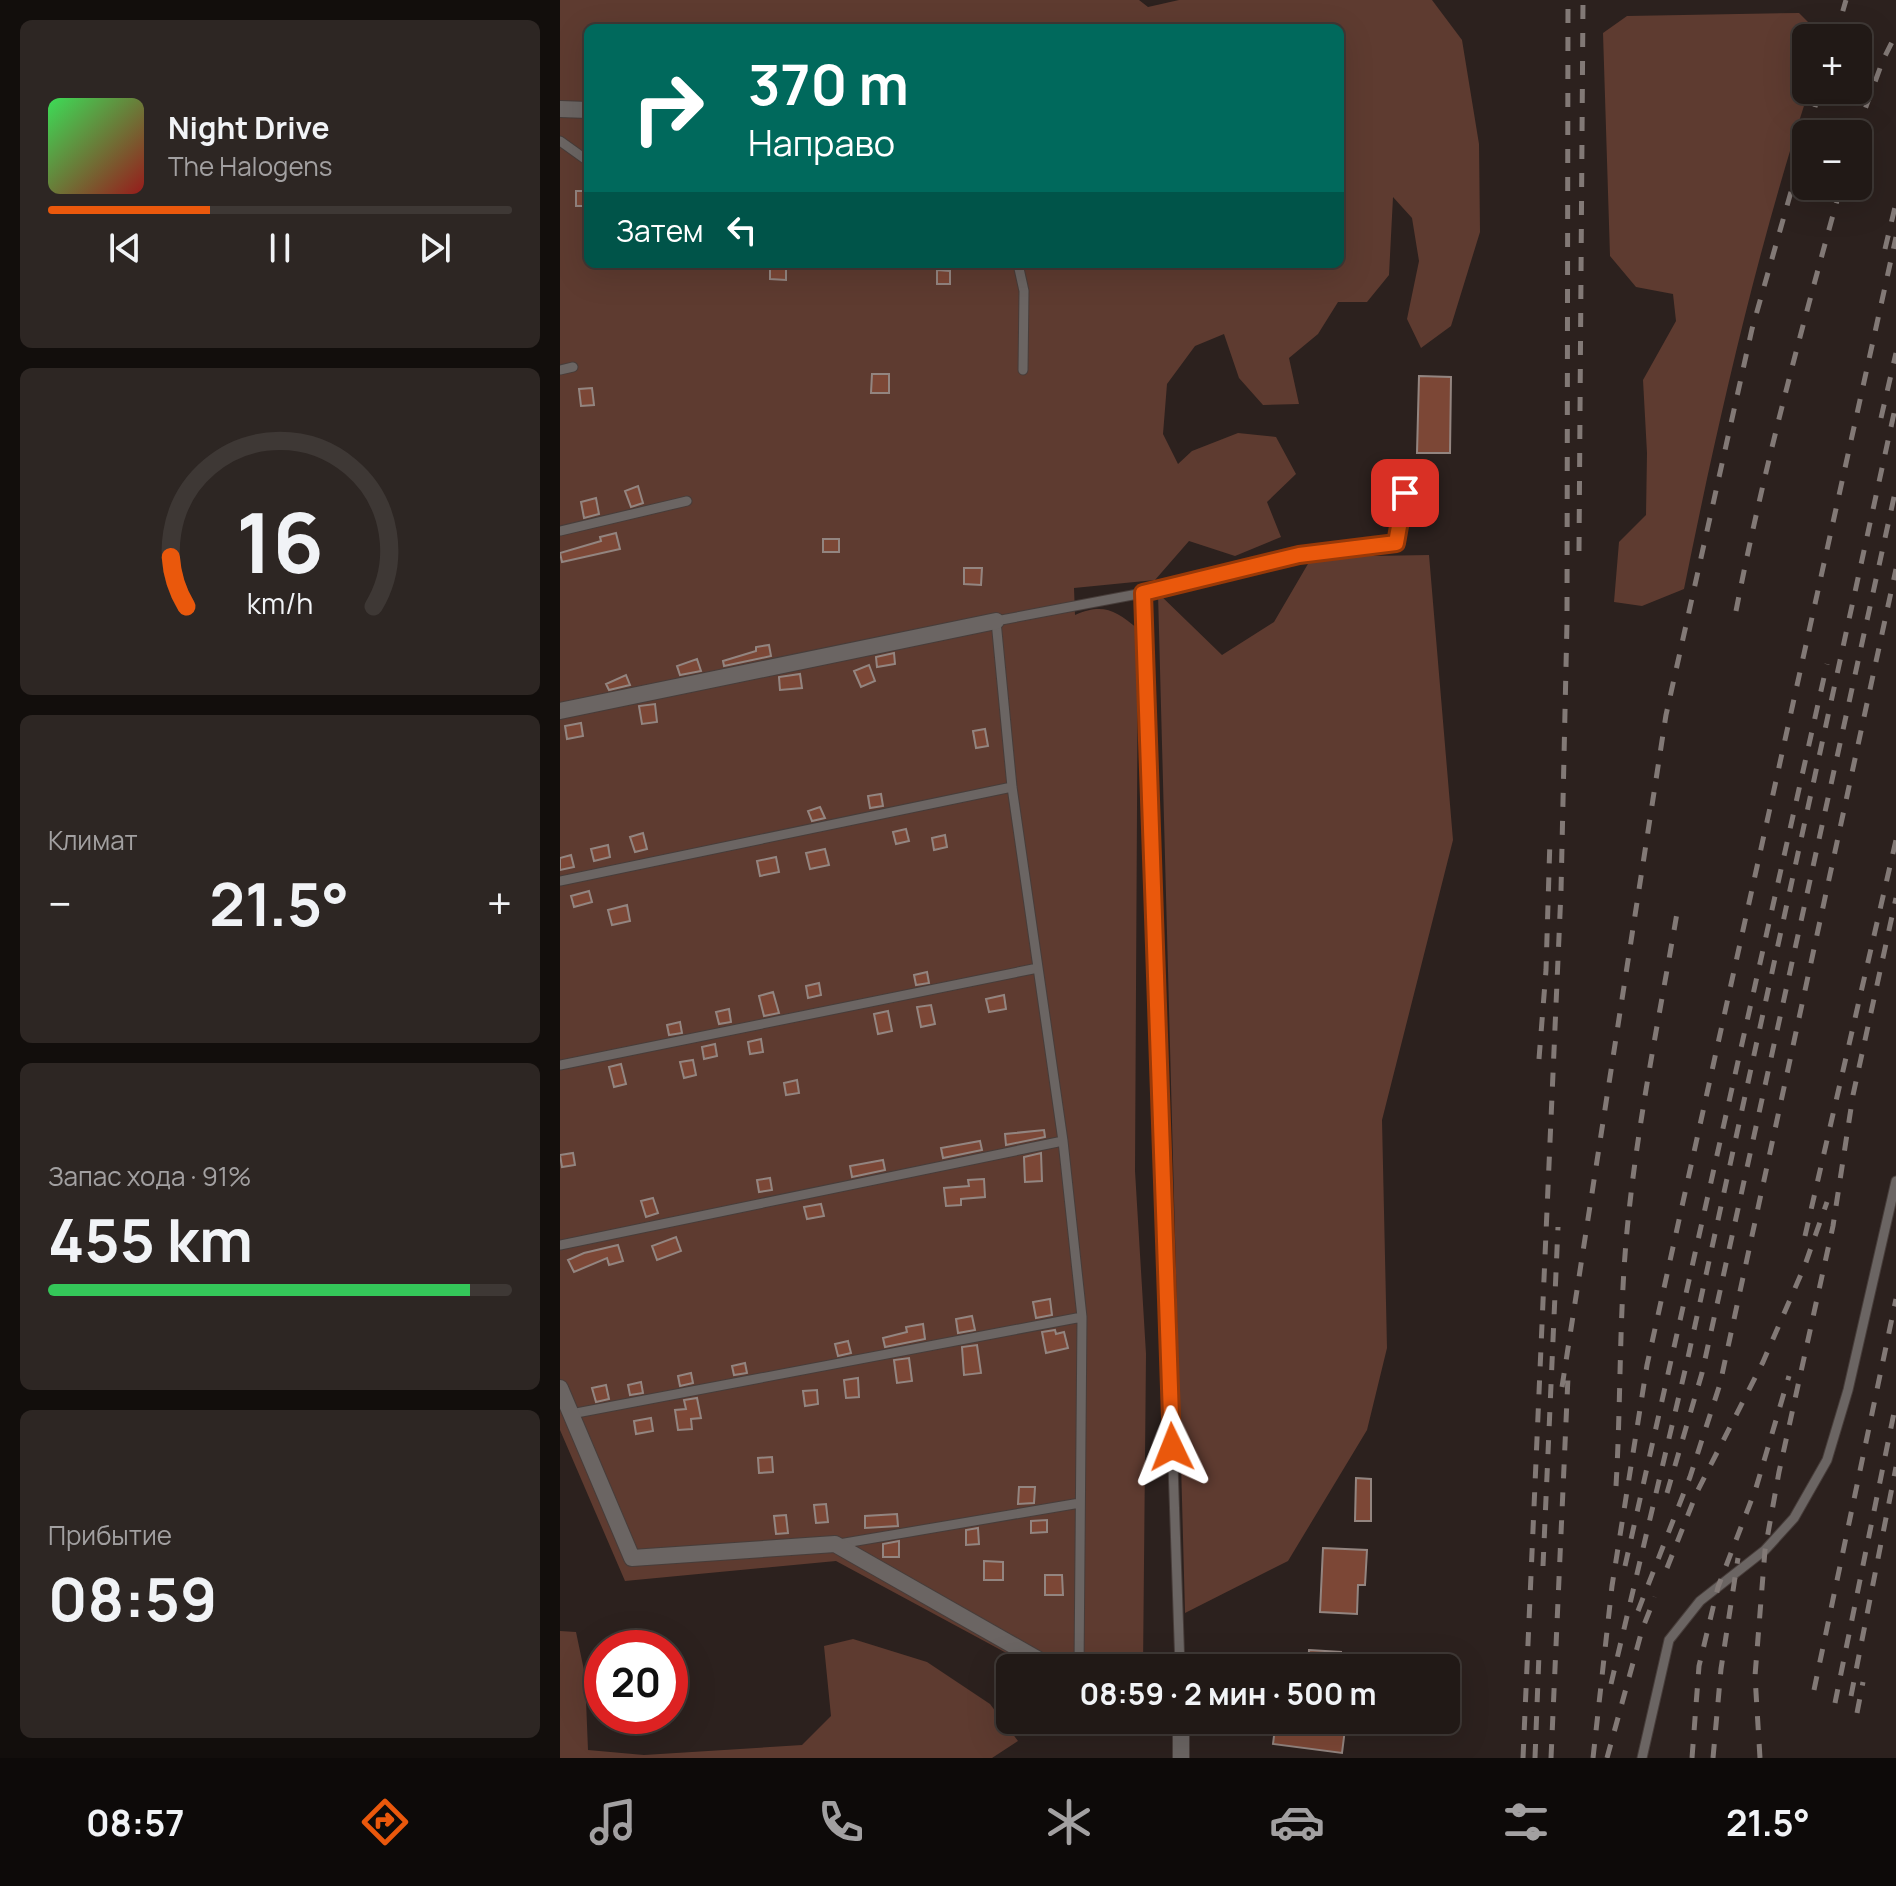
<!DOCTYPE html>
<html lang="ru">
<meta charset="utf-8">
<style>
body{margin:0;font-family:Manrope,sans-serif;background:#2d2623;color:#f1f3f6;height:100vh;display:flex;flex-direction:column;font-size:30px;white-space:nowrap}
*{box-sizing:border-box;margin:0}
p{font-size:26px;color:#a2a0a1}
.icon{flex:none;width:44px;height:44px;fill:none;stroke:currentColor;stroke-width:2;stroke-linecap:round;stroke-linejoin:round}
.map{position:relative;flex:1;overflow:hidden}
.side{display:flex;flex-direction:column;gap:20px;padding:20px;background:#120e0c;width:560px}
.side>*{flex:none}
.banner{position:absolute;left:24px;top:24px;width:760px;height:244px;border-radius:12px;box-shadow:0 8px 32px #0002,0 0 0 2px #3e3835;background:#00695c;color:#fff;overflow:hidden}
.fabs{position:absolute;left:1232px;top:24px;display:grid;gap:16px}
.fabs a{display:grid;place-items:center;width:80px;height:80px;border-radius:12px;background:#211916;box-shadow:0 8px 32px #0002,0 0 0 2px #3e3835;font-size:40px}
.speed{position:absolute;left:24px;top:1630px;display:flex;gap:16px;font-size:40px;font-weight:700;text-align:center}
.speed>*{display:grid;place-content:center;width:104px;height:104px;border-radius:50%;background:#211916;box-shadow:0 8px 32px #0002,0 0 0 2px #3e3835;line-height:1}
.speed .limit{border:12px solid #d22;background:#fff;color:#111}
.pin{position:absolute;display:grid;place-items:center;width:68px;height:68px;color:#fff;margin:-34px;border-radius:16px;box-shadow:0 4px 12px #0006}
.me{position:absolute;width:88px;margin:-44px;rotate:358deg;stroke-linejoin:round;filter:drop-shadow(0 0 6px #0008)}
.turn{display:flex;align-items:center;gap:28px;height:168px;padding:0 32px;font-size:36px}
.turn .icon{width:104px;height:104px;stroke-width:2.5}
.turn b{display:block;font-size:56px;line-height:68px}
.then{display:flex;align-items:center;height:76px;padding:0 32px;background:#0003;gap:16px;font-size:30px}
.big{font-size:60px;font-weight:700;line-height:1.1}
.side .widget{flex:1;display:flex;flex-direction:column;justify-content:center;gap:12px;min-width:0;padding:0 28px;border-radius:12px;background:#2d2623}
.side .dial{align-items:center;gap:0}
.dial svg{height:208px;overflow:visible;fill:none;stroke:#3e3835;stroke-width:7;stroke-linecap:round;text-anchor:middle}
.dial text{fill:#f1f3f6;stroke:none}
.song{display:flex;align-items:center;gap:24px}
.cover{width:96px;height:96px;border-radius:12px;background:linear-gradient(135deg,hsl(130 70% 55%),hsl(0 70% 35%))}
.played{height:8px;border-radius:4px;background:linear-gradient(90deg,#ea580c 35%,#3e3835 35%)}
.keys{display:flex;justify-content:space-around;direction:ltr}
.heat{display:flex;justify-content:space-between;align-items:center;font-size:44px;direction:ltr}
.charge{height:12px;border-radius:6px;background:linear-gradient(90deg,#34c759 91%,#3e3835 0)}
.trip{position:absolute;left:436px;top:1654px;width:464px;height:80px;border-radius:12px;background:#211916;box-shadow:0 8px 32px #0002,0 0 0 2px #3e3835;font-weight:700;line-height:80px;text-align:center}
.tab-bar{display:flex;height:128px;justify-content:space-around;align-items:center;background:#0d0a09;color:#a2a0a1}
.tab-bar .icon{width:56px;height:56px}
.tab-bar .selected{color:#ea580c}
.tab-bar b{font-size:36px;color:#f1f3f6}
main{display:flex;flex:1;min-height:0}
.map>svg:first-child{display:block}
.green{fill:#5e3b30;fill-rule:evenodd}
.building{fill:#7c4736;stroke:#938580;stroke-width:2}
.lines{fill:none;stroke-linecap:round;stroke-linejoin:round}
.service-casing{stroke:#473d3a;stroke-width:11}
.minor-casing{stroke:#473d3a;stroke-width:18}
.service{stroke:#6b6563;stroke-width:9}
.minor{stroke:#6b6563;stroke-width:16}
.rail{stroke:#827976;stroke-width:5;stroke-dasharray:14 14;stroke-linecap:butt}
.route-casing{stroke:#983908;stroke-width:20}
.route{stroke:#ea580c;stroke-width:14}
</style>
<main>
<section class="side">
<div class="widget">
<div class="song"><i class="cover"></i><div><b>Night Drive</b><p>The Halogens</p></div></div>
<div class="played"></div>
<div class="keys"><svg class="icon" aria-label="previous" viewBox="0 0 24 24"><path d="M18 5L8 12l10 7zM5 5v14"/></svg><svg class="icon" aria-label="pause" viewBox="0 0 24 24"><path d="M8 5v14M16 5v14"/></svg><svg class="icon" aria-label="next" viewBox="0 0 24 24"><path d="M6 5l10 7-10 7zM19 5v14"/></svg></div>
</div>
<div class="widget dial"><svg viewBox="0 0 100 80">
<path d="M14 69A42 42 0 1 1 86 69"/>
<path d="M14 69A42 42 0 0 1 8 50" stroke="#ea580c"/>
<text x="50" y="56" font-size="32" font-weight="700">16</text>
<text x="50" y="72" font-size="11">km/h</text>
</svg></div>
<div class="widget"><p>Климат</p>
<div class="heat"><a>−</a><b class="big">21.5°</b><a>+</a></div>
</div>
<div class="widget"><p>Запас хода · 91%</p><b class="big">455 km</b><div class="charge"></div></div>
<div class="widget"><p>Прибытие</p><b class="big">08:59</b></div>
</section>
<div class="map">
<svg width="1336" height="1758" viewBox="0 0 1336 1758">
<rect width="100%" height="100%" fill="#2c211e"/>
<path class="green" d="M0,0H579L588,7L619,0H872L902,40L919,144L920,232L891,326L861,348L847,319L859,261L852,218L833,197L829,275L807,302H778L758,334L729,358L739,404L703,405L679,378L664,334L635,346L607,384L603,434L618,464L632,451L678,433L716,437L736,474L707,502L721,537L675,556L629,541L595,580L514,588L515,615C543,603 555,610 578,629L575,1171L586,1354L583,1668H474L276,1561L65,1581L0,1430ZM28,28H780V264H28Z
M1239,13L1255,29V38H1246V90H1249C1196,254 1158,421 1124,589L1082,606L1054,602L1059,542L1086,515L1087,453L1083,380L1116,321L1113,294L1076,287L1050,256L1043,33L1067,16Z
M869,555L893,840L822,1120L827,1348L807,1430L728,1561L625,1613L598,593L662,655L714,622L752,557Z
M0,1631L16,1632L25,1675L28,1750L84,1755L242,1745L271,1716L264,1646L293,1639L367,1662L430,1704L458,1741L432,1758H0Z"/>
<path class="building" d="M16,191H28V206H16Z
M210,266L226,267V280L210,279Z
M377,270L390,271V284H377Z
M312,374H329V393H311Z
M859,376L891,377L890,453H857Z
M32,388L34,405L21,406L19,389Z
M78,486L83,503L71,507L65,491Z
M36,498L39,514L24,518L21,502Z
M56,533L60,549L2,562L0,553L41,541L40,537Z
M263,539H279V552H263Z
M404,568H422L421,585L404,584Z
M209,645L211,656L164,666L163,661L196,651V647Z
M334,653L335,664L317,667L316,657Z
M137,659L141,671L120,675L117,666Z
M309,665L315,681L301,687L294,671Z
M240,674L242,688L220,690L219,677Z
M66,675L70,685L49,690L46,684Z
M95,704L97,722L82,724L79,706Z
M21,723L23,736L7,739L5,726Z
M425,729L428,746L416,748L413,731Z
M321,794L323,806L310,808L308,796Z
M260,807L265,818L252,821L248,811Z
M346,829L349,841L336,844L333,832Z
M83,833L87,849L75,852L70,837Z
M385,835L387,847L374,850L372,838Z
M48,845L50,857L34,861L31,849Z
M265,849L269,865L250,869L246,853Z
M11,855L14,867L0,870V858Z
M216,857L219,872L200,876L197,861Z
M29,891L32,902L14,907L11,896Z
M67,905L70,921L52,925L48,910Z
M367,972L369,983L356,985L354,975Z
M259,983L261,995L248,998L246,986Z
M213,992L219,1013L204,1016L199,996Z
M444,995L446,1009L429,1012L426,999Z
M371,1005L375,1024L361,1027L357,1007Z
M169,1009L171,1022L159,1024L156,1012Z
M328,1011L332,1031L318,1034L314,1014Z
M120,1022L122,1033L109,1035L107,1025Z
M201,1039L203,1052L190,1054L188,1042Z
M155,1044L157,1056L144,1059L142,1047Z
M133,1060L136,1075L124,1078L120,1062Z
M61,1064L66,1084L54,1087L49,1067Z
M237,1080L239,1093L226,1095L224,1083Z
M484,1130L485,1137L446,1145L445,1134Z
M420,1141L422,1150L383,1158L381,1148Z
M13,1153L15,1165L2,1167L0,1155Z
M481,1153L482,1181L465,1182L464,1157Z
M323,1160L325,1170L292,1177L290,1166Z
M210,1178L212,1190L199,1192L197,1180Z
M424,1179L425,1197L401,1199V1205L386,1206L384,1188L409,1186L408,1180Z
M93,1198L98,1213L86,1217L81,1201Z
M261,1204L264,1216L247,1219L244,1207Z
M116,1237L121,1251L97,1260L92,1246Z
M58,1245L63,1261L49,1265L47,1258L14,1272L8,1260L24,1253Z
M490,1299L492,1315L476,1318L473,1302Z
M412,1316L415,1330L398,1333L396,1319Z
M363,1324L365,1339L325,1347L323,1338L347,1332L346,1327Z
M495,1330L496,1334L504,1332L508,1348L486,1353L482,1332Z
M288,1341L291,1353L278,1356L275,1344Z
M417,1345L421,1373L404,1375L402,1347Z
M349,1358L352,1381L337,1383L334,1360Z
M185,1363L187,1373L174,1375L172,1366Z
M131,1373L133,1383L120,1386L118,1376Z
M298,1378L299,1397L286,1398L284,1380Z
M81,1382L83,1393L70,1395L68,1385Z
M46,1385L49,1399L36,1402L32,1388Z
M257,1390L258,1404L245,1406L243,1391Z
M137,1398L141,1418L131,1419L132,1429L118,1430L115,1410L126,1409L124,1400Z
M91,1418L93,1431L76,1434L74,1421Z
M212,1457L213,1472L199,1473L198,1458Z
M796,1478L811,1479V1521H795Z
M459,1487H475L474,1503L458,1504Z
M266,1504L268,1522L256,1523L254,1505Z
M337,1514L338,1526L305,1528V1516Z
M226,1515L228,1533L216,1534L214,1516Z
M487,1520V1532L471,1533V1521Z
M418,1528L419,1544L406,1545V1530Z
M339,1541V1557H323V1544Z
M763,1548L807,1550L805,1585H798L797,1614L760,1612Z
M424,1561L443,1562V1580H424Z
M485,1575H502L503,1595H485Z
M749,1650L781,1652L780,1668H748Z
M716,1720L786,1721L782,1753L713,1744Z"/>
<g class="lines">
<defs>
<path id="service" d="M0,141L28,161
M458,264L464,291L463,370
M0,370L13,367
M0,531L127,501
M583,593L620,1668
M0,881L452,787
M0,1065L478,968
M0,1245L503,1141
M11,1414L522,1317
M279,1544L520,1503
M519,1668L522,1317L503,1141L452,787L436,621L583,593L739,555L836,543L849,468
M1082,1758L1109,1640L1140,1601L1205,1550L1234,1518L1267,1460L1288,1390L1336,1181"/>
<path id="minor" d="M0,109L28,110
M0,711L436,621
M0,1388L72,1558L275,1544L493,1668
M621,1720V1758"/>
</defs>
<use href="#service" class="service-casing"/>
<use href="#minor" class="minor-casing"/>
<use href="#service" class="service"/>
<use href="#minor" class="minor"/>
<path class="rail" d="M1275,38L1286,0
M1247,134L1260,90
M1296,134L1323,60L1336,34
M1325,249L1336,203
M1321,418L1336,353
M1019,551L1023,0
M1176,611C1204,467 1242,327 1281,186
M979,1059L986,970L990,839
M1245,1236L1336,840
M1002,1387L1106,715L1192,329L1246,139
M1056,1486C1061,1401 1059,1316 1067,1231C1077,1125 1099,1019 1117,913
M1107,1493L1142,1373L1336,488
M983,1566L998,1227
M1065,1566L1267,664
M1107,1568L1137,1492L1203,1362L1245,1265L1267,1202
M1078,1611L1130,1477L1160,1384L1336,569
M1051,1684L1127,1362L1336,404
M1254,1690L1336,1299
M1291,1696L1336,1467
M1275,1703L1336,1403
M1297,1713L1303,1682
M963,1758L1001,891L1007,622L1008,0
M975,1758L979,1654
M991,1758L1008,1377
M1033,1758L1052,1586L1087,1365L1336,237
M1047,1758L1082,1630L1095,1597
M1132,1758L1139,1666L1158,1587L1196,1488L1229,1376
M1153,1758L1161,1669L1178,1558
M1200,1758L1195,1676L1205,1550L1219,1472L1273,1226L1293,1095L1336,898"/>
</g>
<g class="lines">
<defs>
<path id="route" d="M612,1447L583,593L739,555L836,543L845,493"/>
</defs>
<use href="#route" class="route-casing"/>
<use href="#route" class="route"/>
</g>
</svg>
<div class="fabs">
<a>+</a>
<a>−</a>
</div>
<div class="speed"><div class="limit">20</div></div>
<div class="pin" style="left:845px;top:493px;background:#d93025"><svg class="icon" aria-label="arrive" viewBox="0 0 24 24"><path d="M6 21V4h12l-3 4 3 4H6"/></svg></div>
<svg class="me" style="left:612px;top:1447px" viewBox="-20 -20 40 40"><path d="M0-17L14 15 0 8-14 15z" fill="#ea580c" stroke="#fff" stroke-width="4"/></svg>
<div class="trip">08:59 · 2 мин · 500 m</div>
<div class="banner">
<div class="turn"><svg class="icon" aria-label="right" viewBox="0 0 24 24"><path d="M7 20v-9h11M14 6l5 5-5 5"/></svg><div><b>370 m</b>Направо</div></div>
<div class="then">Затем<svg class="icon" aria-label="left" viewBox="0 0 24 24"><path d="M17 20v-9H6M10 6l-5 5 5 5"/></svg></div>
</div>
</div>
</main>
<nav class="tab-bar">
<b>08:57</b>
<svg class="icon selected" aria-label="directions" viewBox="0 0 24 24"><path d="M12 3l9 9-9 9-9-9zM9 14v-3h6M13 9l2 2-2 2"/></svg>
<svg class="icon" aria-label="music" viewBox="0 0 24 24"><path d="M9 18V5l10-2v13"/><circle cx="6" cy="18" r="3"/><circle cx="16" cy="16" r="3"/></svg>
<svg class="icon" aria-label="phone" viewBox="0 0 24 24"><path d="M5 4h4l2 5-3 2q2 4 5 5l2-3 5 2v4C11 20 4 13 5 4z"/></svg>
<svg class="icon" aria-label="climate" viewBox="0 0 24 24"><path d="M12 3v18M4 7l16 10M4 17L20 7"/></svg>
<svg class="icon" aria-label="car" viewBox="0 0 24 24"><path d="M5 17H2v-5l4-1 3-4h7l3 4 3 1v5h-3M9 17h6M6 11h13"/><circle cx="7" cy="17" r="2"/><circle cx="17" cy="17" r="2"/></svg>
<svg class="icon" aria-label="filters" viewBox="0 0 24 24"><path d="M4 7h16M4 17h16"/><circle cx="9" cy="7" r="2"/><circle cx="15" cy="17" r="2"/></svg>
<b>21.5°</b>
</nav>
